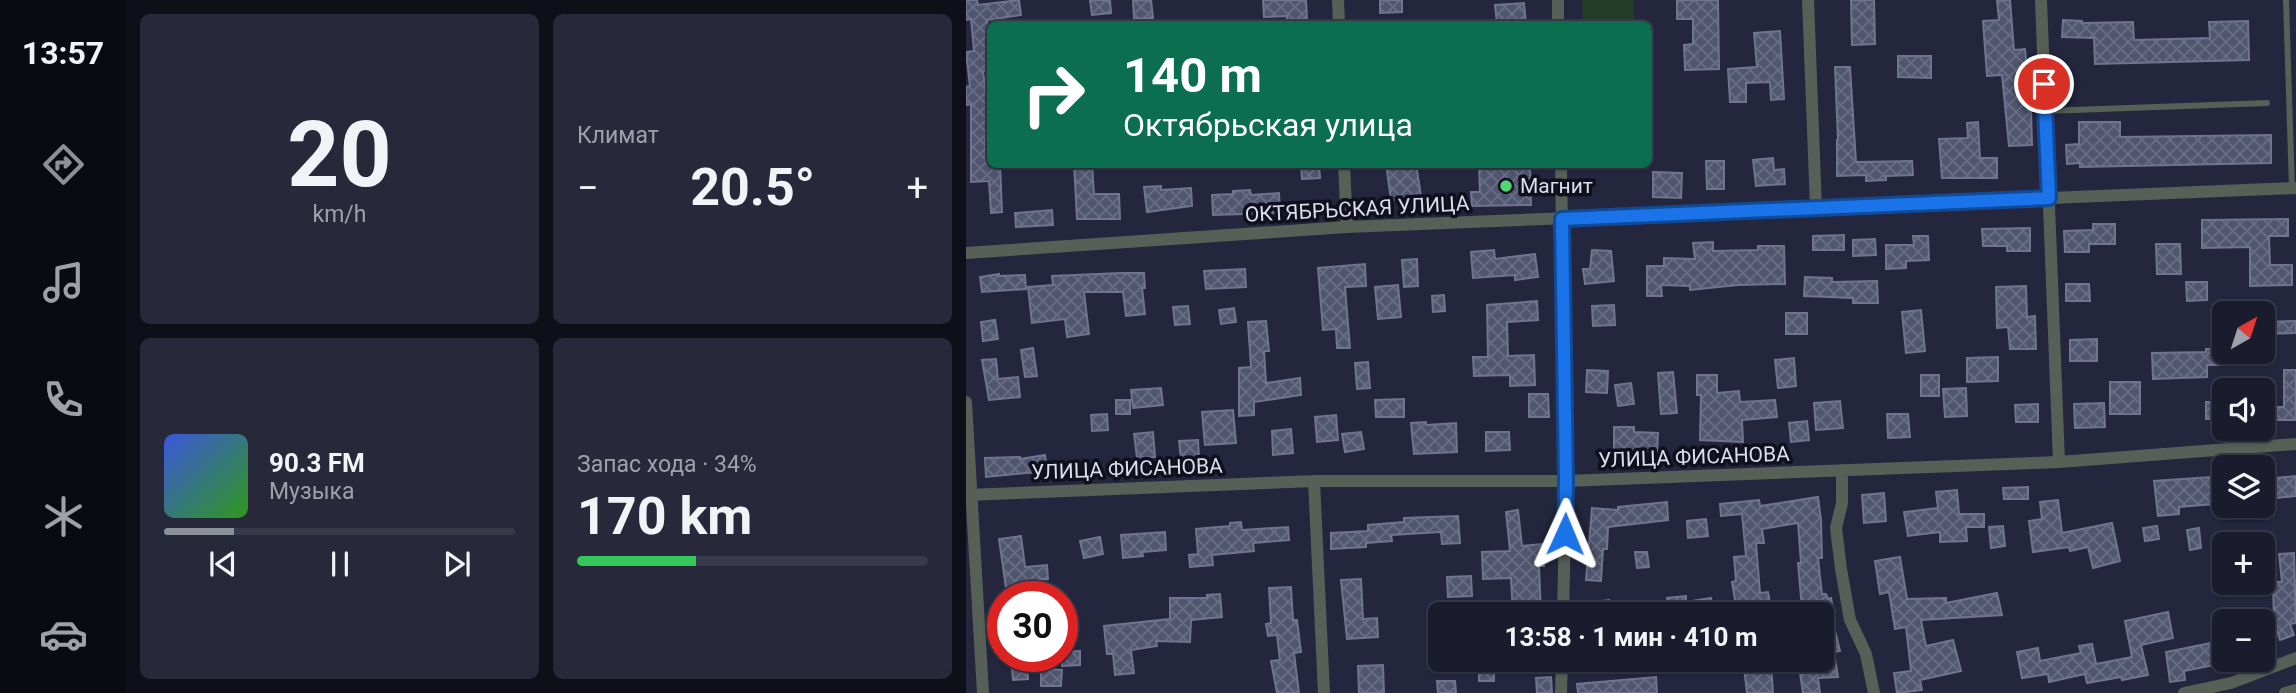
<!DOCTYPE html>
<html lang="ru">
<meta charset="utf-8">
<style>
body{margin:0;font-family:Roboto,sans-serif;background:#27293a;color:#f1f3f6;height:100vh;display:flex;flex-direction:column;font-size:26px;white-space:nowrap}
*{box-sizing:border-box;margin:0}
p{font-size:23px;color:#9fa1aa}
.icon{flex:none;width:38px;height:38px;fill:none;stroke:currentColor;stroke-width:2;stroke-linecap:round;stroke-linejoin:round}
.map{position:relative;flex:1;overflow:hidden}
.sheet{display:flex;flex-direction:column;gap:14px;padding:14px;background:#0e0f19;width:840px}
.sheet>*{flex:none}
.banner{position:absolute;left:21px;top:21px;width:665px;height:147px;border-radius:10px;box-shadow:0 2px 5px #0004,0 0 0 2px #383a4a;background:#0b6e4f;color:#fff;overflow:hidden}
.needle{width:46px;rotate:39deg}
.controls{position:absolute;left:1246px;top:301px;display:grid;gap:14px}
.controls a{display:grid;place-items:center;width:63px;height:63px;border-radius:10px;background:#1a1c2e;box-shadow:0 2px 5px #0004,0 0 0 2px #383a4a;font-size:35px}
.speed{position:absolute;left:21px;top:581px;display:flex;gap:14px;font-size:35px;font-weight:700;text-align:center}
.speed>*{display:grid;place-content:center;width:91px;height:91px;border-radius:50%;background:#1a1c2e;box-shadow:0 2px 5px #0004,0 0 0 2px #383a4a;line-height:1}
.speed .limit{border:10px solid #d22;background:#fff;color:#111}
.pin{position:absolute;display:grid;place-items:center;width:60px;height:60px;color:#fff;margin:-30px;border:4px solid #fff;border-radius:50%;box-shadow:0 2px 7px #0007}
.me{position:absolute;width:77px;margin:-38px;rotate:1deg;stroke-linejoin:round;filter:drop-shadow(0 0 5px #0008)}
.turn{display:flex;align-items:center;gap:24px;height:147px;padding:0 21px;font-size:32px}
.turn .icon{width:91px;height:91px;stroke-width:2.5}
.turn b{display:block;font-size:49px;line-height:60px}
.big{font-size:52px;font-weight:700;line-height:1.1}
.sheet .card{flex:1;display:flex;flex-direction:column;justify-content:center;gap:10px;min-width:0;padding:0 24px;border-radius:10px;background:#27293a}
.sheet .dial{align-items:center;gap:0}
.dial b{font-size:91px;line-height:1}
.song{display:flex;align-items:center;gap:21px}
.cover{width:84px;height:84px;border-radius:10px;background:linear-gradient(135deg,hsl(230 70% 55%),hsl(110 70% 35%))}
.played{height:7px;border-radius:4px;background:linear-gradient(90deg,#8c9099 20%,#383a4a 20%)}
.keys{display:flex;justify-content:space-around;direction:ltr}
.heat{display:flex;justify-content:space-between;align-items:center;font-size:38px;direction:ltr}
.charge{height:10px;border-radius:5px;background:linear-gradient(90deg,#34c759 34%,#383a4a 0)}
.sheet .tiles{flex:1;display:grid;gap:14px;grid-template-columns:repeat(2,1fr)}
.trip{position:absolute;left:462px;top:602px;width:406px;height:70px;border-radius:10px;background:#1a1c2e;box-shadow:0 2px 5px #0004,0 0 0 2px #383a4a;font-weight:700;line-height:70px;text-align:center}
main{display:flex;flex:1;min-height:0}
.tabs{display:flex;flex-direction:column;width:126px;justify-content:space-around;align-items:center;background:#0a0b12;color:#9fa1aa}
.tabs .icon{width:49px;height:49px}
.tabs .selected{color:#8c9099}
.tabs b{font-size:32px;color:#f1f3f6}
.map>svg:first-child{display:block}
.pitch{fill:#243d29}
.building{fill:url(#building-cross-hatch);stroke:#707490;stroke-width:2}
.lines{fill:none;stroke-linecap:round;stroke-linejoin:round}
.service{stroke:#566057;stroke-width:6}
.minor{stroke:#566057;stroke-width:12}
.route-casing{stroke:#114b97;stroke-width:18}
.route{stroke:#1a73e8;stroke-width:12}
.poi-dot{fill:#50d674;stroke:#0f101b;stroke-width:2.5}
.labels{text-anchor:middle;stroke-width:7;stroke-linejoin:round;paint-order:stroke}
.poi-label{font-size:21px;fill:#dbdded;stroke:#0f101b;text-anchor:start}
.street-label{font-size:21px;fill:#dbdded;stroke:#0f101b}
</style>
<main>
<nav class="tabs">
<b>13:57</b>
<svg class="icon selected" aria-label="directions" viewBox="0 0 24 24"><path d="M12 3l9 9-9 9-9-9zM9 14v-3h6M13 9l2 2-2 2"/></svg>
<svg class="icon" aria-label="music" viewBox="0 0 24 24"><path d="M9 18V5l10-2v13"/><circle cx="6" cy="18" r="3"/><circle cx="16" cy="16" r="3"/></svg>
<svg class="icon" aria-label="phone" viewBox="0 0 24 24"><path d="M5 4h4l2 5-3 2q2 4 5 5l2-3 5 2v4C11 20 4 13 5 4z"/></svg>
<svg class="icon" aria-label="climate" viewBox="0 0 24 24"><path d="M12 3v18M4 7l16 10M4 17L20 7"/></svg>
<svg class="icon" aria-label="car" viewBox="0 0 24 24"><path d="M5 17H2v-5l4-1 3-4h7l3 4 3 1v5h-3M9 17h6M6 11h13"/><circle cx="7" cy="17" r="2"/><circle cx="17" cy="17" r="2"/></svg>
</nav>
<section class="sheet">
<div class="tiles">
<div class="card dial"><b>20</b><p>km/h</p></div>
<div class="card"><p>Климат</p>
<div class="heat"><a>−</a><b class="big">20.5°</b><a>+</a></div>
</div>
<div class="card">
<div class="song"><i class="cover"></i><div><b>90.3 FM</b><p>Музыка</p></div></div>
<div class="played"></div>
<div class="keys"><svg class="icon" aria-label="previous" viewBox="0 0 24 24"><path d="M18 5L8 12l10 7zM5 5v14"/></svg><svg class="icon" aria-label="pause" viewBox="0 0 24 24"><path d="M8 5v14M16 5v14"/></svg><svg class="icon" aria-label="next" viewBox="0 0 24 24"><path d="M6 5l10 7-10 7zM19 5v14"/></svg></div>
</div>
<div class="card"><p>Запас хода · 34%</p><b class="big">170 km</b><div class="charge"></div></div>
</div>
</section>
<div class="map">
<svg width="1330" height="693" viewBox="0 0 1330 693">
<defs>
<pattern id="building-cross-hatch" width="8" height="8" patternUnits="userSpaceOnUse" patternTransform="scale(1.75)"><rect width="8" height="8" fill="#515670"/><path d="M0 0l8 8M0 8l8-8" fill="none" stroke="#696e85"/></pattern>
</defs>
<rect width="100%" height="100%" fill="#23263d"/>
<path class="pitch" d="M616,0H667L668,24H617Z"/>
<path class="building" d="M0,0H11L12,5L53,0L55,15L21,20L24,70L17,71L23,120V139H19L20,164H34L36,212L25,213L23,181L5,182V104L0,105V87L4,86L0,52L8,51L5,19L0,20Z
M124,0H144L145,13L126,15Z
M178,0H185L187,18L168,19L167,1Z
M297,0H340L341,19L321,20V16L298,17Z
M414,0H436V12L414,13Z
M711,0H752L753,69L719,70L718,45L727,44V19H711Z
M885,0H908L909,44L886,45Z
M1031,0H1044L1048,50L1059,49L1065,110L1066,145L1043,146L1036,75L1021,76L1017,21L1033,20Z
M558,3L560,24H531L529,5Z
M1097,20L1116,21V23L1167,22L1168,40L1244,38L1243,22L1282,21L1283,60L1129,64L1128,38L1096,37Z
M814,31L818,99L805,100L804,82L780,83V102H764L762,69L791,67L788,33Z
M932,56H965V78L932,77Z
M869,67H884L890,162L946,161L947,175L920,176V180L900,181V175L871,176V140H872Z
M1012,122L1014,158H1031V178H976L973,139L1002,138L1001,123Z
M1113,122H1154V137L1305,135V163L1114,167V163L1101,164L1100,145L1113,144Z
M807,158L808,170L818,169L819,184L790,186L787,160Z
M740,161H758V189H741Z
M108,164H126L128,194H153L154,219H111Z
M335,164H353L354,178L336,179Z
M420,164H450L455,196L425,200Z
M513,164H564L565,205L506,206L505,192H514Z
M687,172L716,173L715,198L687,197Z
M195,186V190L225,188L226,206L181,212L178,187Z
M284,190L285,195L313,193L314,213L247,215L246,195L267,194V191Z
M86,210L87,225L50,227L49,213Z
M1322,219V236H1303L1304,265H1326V285L1284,286V247L1236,248V220Z
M1127,224H1149V244H1123V252H1099L1098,231L1127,230Z
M1064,228V251H1041V246H1017L1016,229Z
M878,235V250H847V236Z
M947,236H962L963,260L940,261V268L920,269V245H948Z
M909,239L910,255L887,256V240Z
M747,242V251L792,250V246H818L819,284L772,285L724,290V286L695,285L696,296H681V266H698V258L729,259L727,243Z
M1190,244H1214L1215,274H1191Z
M528,250L529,259L569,254L572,277L549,280V275L507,278L505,252Z
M626,250L645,251L648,281L619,284L617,269H624Z
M451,259L452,286L438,287L436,260Z
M399,264L400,286L379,287L384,348H371L370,329L357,330L352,268Z
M279,269L280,287L240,289L238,271Z
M155,273H178L179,288H176L179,314L160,316L157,292H118L123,334L101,337L99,319L66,323L62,287L87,285L86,276Z
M33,274V276L59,275L60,289L16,292L14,277Z
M839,277L866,278V282L911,281L912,303H887V298L838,296Z
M1220,282H1241V300L1221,301Z
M1100,284H1123L1124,301H1100Z
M432,285L435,317L412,319L409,287Z
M1060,286L1061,317L1069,316L1070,349H1044L1042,327L1031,328L1030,287Z
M478,295L479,311L467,312L466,296Z
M571,301L572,320L541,322L542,356L568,355L569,385L544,386V375L508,376L507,357H522L521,305Z
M648,305L649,325L627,326L626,306Z
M222,306L224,324L209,325L207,307Z
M268,308L270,322L255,324L253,310Z
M955,310L959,351L940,353L936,312Z
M820,313H841V334H820Z
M29,320L32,339L17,341L15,322Z
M300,321L303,351H298L300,383L334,378L335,395L288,402V415L273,416V368L285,367L282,322Z
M1330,321V333L1297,334V322Z
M1131,339V361H1104V340Z
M67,348L71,376L59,377L55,350Z
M1240,349H1257V365H1241V377L1187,379L1186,353L1240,352Z
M1032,357V381L1001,382V358Z
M828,358L830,386L812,388L809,360Z
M30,359L32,379L52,377L54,397L23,400L16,360Z
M402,362L404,388L391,389L389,363Z
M621,370L642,371L641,393L620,392Z
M1318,370H1330V420H1305V407H1318Z
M707,372L711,413L695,414L692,373Z
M731,375H751V393L773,391L774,402L809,400L811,417L776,420L777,442L734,440L735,395H731Z
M955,375H973V396H955Z
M1144,382H1174V414H1144Z
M665,383L668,404L652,406L649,385Z
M195,388L197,405L167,408L165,390Z
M1000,388L1001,416L979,417L977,389Z
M563,394H582L583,417H563Z
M438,399V417H410L409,400Z
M150,400H164V414H150Z
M874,401L877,428L850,430L848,403Z
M1240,402H1258V419H1240Z
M1138,403L1139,427L1109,428L1108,404Z
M1072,404V422H1050L1049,405Z
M267,410L270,443L239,445L236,412Z
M141,414L142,430L126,431L125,415Z
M921,414H942L944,437L922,438Z
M370,415L372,440L351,442L349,417Z
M841,421L843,440L825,442L823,423Z
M460,422V425L490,423L491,452L448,454L445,423Z
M648,427H668V432L692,433L691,453L648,451Z
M325,429L327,453L307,455L306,431Z
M187,432L189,457L171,458L168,434Z
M395,432L398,449L379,452L376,434Z
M520,432H543L544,450L520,451Z
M232,440L233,458L215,459L213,441Z
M79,455L81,471L20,477L19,458L54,457V459Z
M1330,476V496L1301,499L1299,479Z
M1246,477L1258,478V500H1248V504L1213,507V514L1192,516L1188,481Z
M1062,487V499H1038L1037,488Z
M991,490L993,514H1018V527H1000L1001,541L974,542V532L942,536L938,512L972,508L970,492Z
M918,493L920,521L898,523L896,495Z
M852,497L855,520L856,558H852L856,594H860L862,599L865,598L869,619H866L874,651L868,652L872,677L852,678L854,693H837L832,660H859L856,645V614H838L836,609L832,563H835L832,523L796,529L798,543H790L794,593L802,592L806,614H793L792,602L770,606L766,582L770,581L768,557L780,556L776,514L755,516L754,504L793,500L794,506Z
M1092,500L1096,533L1146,523L1154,561L1127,568L1122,547L1104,551L1103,547L1067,552L1063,521L1076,519L1074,502Z
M701,502L702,520L642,527L641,549H637L635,581L620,580L626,508L652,510V507Z
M552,510L556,546L576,544L578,566H573L575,614H547L545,578L517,579L516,552L544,551L540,512Z
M492,516L494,543L476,544L475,532L425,535L426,541L400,543V547L365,549V533L402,531V525L438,522V518Z
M740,519L742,536L722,538L721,521Z
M275,522L276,530L322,527L323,540L287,543L288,551L246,555L247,565L224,567L223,555L232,554L230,529L264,526V523Z
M1037,526L1039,546L1025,548L1023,527Z
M1191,526L1193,539L1179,541L1177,528Z
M1233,528L1235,548L1224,550L1221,530Z
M199,532L200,550L176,552L177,556L157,558L155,535Z
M55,536L59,567L81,565L82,579L58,581L59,586L40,588L33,539Z
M134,537L137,554L118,558L114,541Z
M669,552H681L683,567L671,568Z
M1328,553L1330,623L1324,624L1328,635L1314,640L1308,621L1307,582H1316L1313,554Z
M934,557L941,599L980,598V603L1031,593L1036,615L955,620L960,646L987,640L995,671L954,680L956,690L931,693L928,673L945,671L940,627L929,629L923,592L914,594L909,561Z
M505,576L506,596L482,597L481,577Z
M395,579L397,619L411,618L412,637L381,639L375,580Z
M325,587L327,620H331L335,652L328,653L333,693H311L305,661L314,660L311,635L302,636L300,624L305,623L303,588Z
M254,594L256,617L225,620L224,642L190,641L191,646L165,650L168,673L149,675L147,654H141L138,626L204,619V598H241V595Z
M720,596V602L745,598L748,614H703L701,598Z
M643,600L644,614H628L627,602Z
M1202,612L1207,638L1175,645L1182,675L1156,680L1155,677L1121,683L1119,674L1083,682L1082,674L1056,678L1051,652L1072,648L1074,661L1115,653L1113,646L1126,644L1130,664L1166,657L1159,621Z
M1301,621L1310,656L1297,661V622Z
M1245,643L1246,651L1258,648V663L1218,671L1219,680L1204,682L1200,652Z
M114,651V665L96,666V652Z
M45,656H61L62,679L47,680Z
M513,662H528V681H513Z
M417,665L418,693H393L392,666Z
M805,665L807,693H781L778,668Z
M75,669L96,670L95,686H75Z
M585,677L586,693H571L570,678Z
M690,677L691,693H612L611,684Z
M471,681H489L490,693H472Z"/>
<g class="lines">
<path class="service" d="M1320,0L1326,189
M1079,111L1301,103"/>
<path class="minor" d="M372,0L373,24
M592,0V24
M842,0L850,208
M1075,0L1093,462
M378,164L381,227
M595,164L600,481L597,614
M0,253L381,227L1330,188
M0,402L17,693
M876,470V503L870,528L875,569L884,620L900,654L908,693
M348,481L358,693
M0,495L348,481H600L1093,462L1330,444
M595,693L596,660
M1218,693L1265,683L1330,658
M1319,693L1330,690"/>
</g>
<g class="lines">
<defs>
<path id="route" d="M599,534L600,481L596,219L1083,198L1078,84"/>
</defs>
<use href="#route" class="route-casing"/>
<use href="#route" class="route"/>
</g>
<circle class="poi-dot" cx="540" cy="186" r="7"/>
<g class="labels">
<g class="poi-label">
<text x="554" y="193">Магнит</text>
</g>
<g class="street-label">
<text transform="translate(391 209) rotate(-3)" y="7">ОКТЯБРЬСКАЯ УЛИЦА</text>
<text transform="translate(728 457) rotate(-2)" y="7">УЛИЦА ФИСАНОВА</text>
<text transform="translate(161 469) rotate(-2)" y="7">УЛИЦА ФИСАНОВА</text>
</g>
</g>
</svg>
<div class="controls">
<a><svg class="needle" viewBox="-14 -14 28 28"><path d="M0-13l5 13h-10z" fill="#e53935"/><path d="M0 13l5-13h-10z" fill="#9fa1aa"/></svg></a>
<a><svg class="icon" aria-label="sound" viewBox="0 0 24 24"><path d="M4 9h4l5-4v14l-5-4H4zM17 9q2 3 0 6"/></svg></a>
<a><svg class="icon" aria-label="layers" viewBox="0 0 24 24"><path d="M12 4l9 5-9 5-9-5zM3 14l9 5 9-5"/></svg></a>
<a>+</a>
<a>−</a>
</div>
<div class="speed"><div class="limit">30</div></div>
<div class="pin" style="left:1078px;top:84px;background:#d93025"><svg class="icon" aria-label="arrive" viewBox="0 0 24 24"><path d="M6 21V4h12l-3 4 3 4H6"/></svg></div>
<svg class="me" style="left:599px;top:534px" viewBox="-20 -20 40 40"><path d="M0-17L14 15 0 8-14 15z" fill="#1a73e8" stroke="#fff" stroke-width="4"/></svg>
<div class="trip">13:58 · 1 мин · 410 m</div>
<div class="banner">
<div class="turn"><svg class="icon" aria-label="right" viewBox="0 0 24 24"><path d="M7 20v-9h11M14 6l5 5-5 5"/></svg><div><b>140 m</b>Октябрьская улица</div></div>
</div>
</div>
</main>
